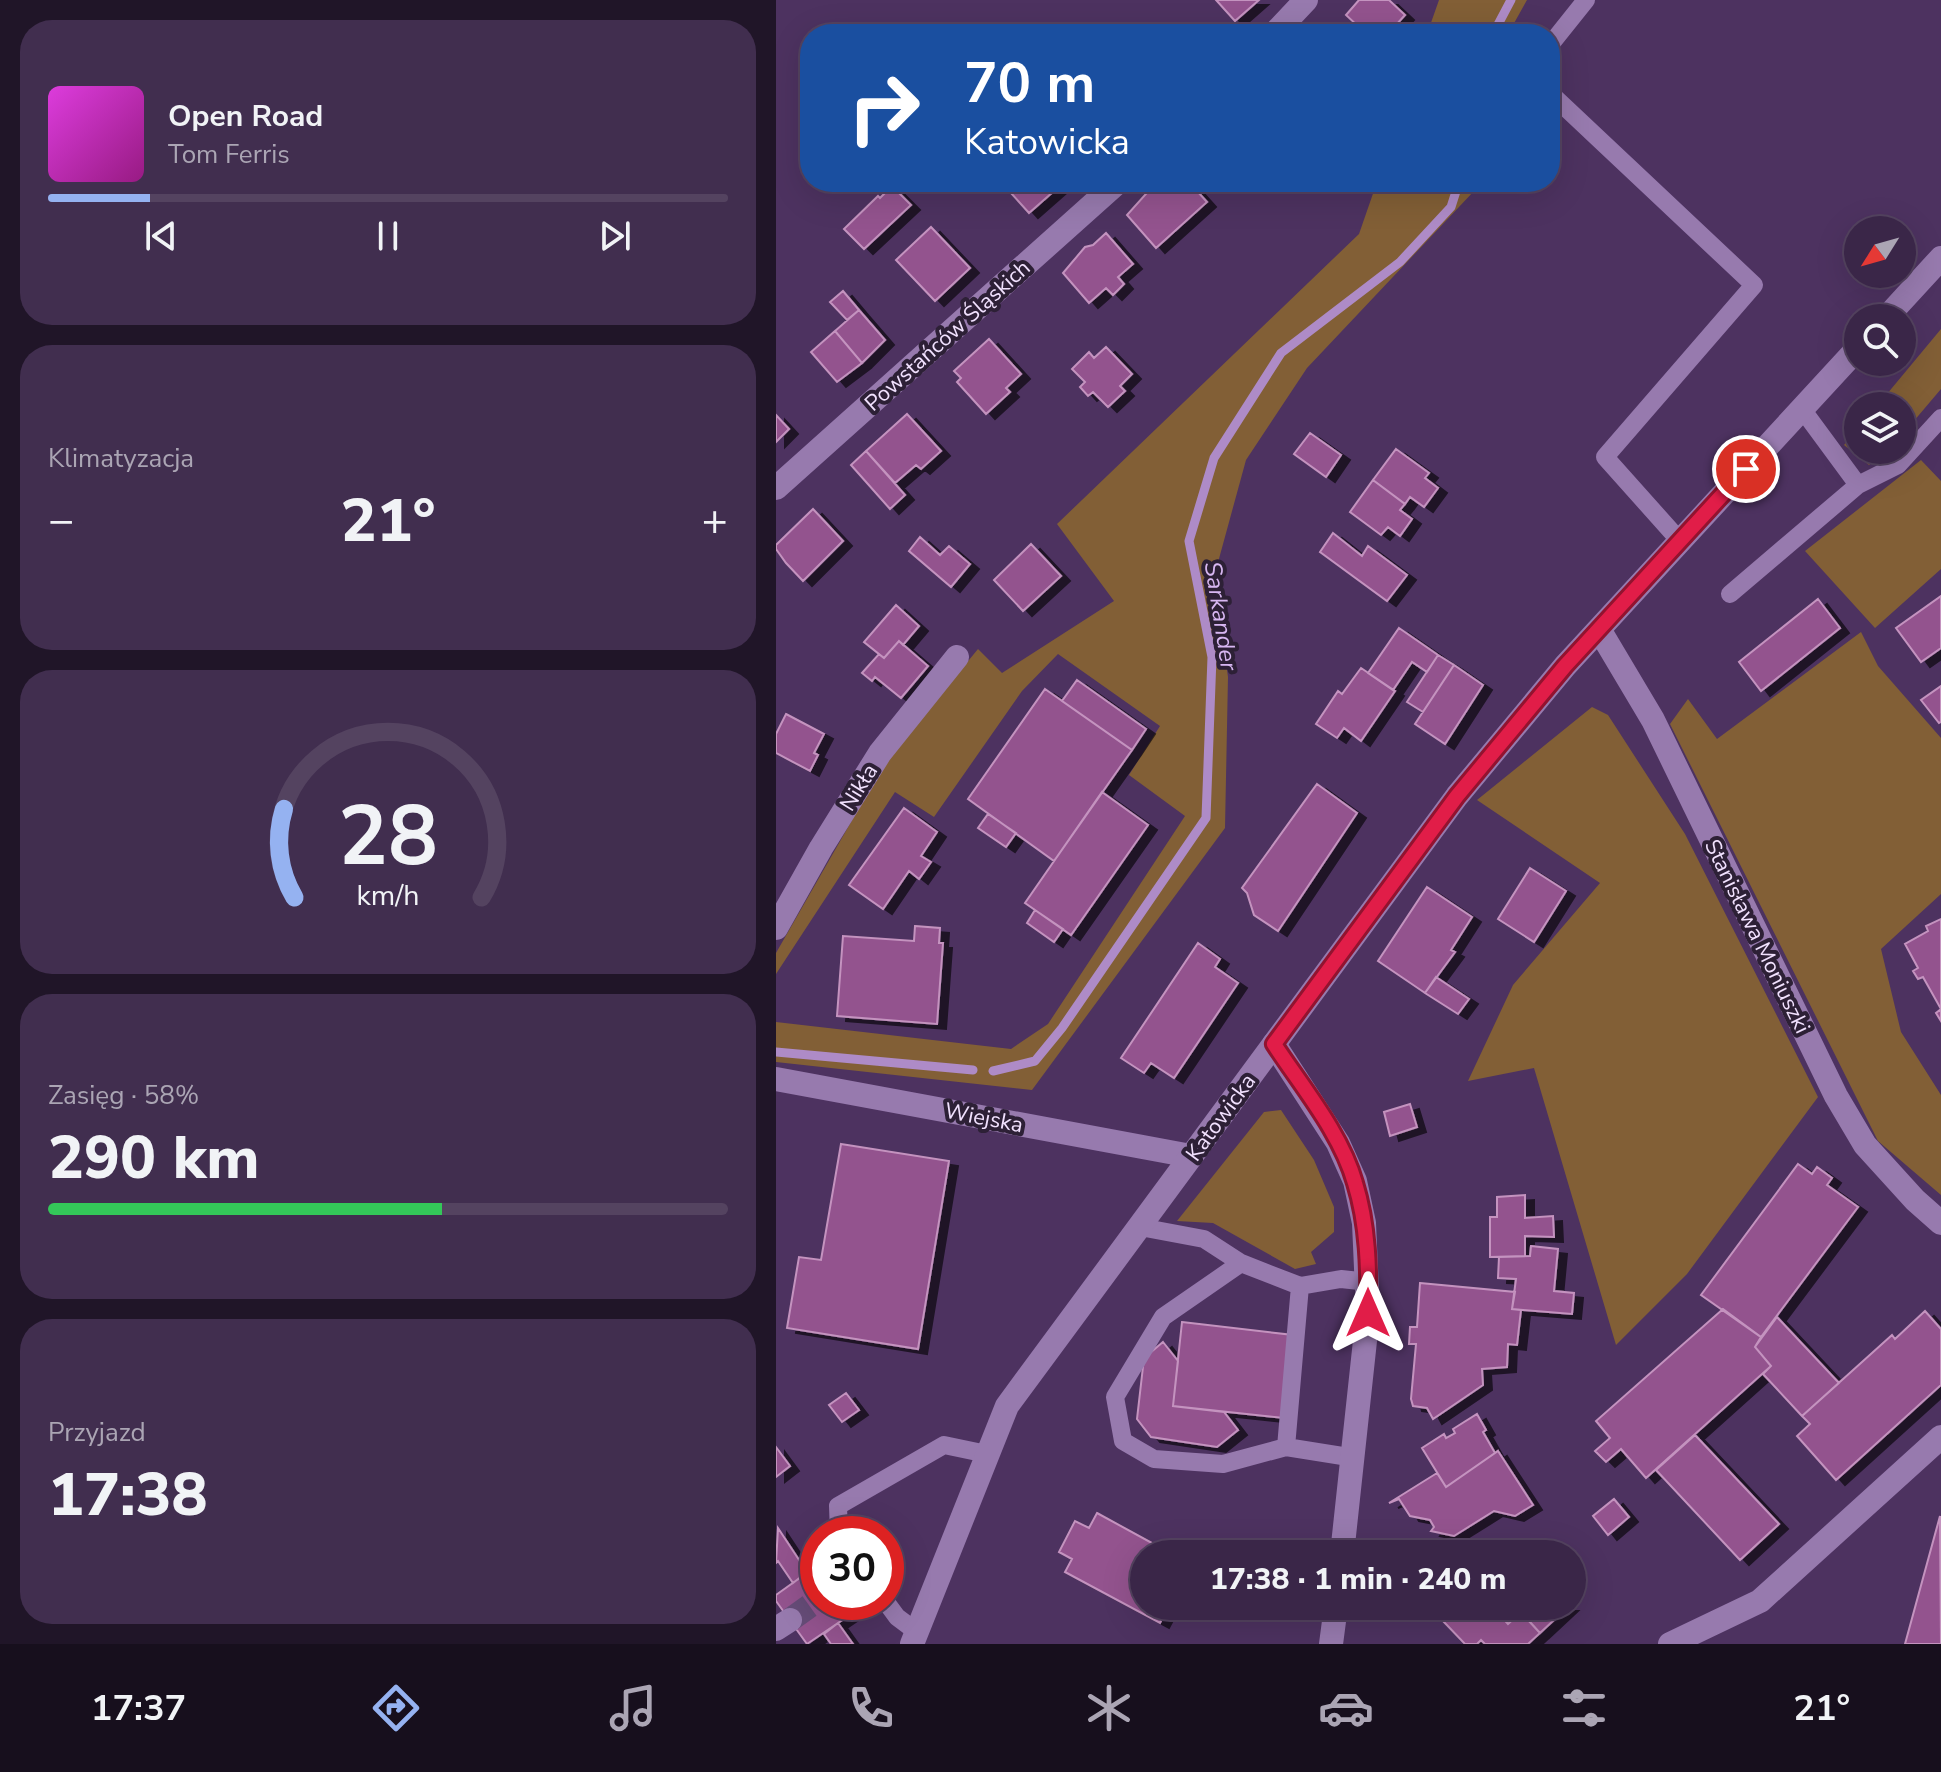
<!DOCTYPE html>
<html lang="pl">
<meta charset="utf-8">
<style>
body{margin:0;font-family:"Nunito Sans",sans-serif;background:#412e4f;color:#f1f3f6;height:100vh;display:flex;flex-direction:column;font-size:30px;white-space:nowrap}
*{box-sizing:border-box;margin:0}
p{font-size:26px;color:#aba5b4}
.icon{flex:none;width:44px;height:44px;fill:none;stroke:currentColor;stroke-width:2;stroke-linecap:round;stroke-linejoin:round}
.map{position:relative;flex:1;overflow:hidden}
.sheet{display:flex;flex-direction:column;gap:20px;padding:20px;background:#201528;width:776px}
.sheet>*{flex:none}
.hud{position:absolute;left:24px;top:24px;width:760px;height:168px;border-radius:32px;box-shadow:0 8px 32px #0002,0 0 0 2px #544360;background:#1a4fa0;color:#fff;overflow:hidden}
.needle{width:52px;rotate:233deg}
.buttons{position:absolute;left:1068px;top:216px;display:grid;gap:16px}
.buttons a{display:grid;place-items:center;width:72px;height:72px;border-radius:50%;background:#3a2648;box-shadow:0 8px 32px #0002,0 0 0 2px #544360;font-size:40px}
.speed{position:absolute;left:24px;top:1516px;display:flex;gap:16px;font-size:40px;font-weight:700;text-align:center}
.speed>*{display:grid;place-content:center;width:104px;height:104px;border-radius:50%;background:#3a2648;box-shadow:0 8px 32px #0002,0 0 0 2px #544360;line-height:1}
.speed .limit{border:12px solid #d22;background:#fff;color:#111}
.pin{position:absolute;display:grid;place-items:center;width:68px;height:68px;color:#fff;margin:-34px;border:4px solid #fff;border-radius:50%;box-shadow:0 2px 8px #0007}
.me{position:absolute;width:88px;margin:-44px;rotate:0deg;stroke-linejoin:round;filter:drop-shadow(0 0 6px #0008)}
.turn{display:flex;align-items:center;gap:28px;height:168px;padding:0 32px;font-size:36px}
.turn .icon{width:104px;height:104px;stroke-width:2.5}
.turn b{display:block;font-size:56px;line-height:68px}
.big{font-size:60px;font-weight:800;line-height:1.1}
.sheet .tile{flex:1;display:flex;flex-direction:column;justify-content:center;gap:12px;min-width:0;padding:0 28px;border-radius:32px;background:#412e4f}
.sheet .dial{align-items:center;gap:0}
.dial svg{height:208px;overflow:visible;fill:none;stroke:#544360;stroke-width:7;stroke-linecap:round;text-anchor:middle}
.dial text{fill:#f1f3f6;stroke:none}
.song{display:flex;align-items:center;gap:24px}
.cover{width:96px;height:96px;border-radius:12px;background:linear-gradient(135deg,hsl(300 70% 55%),hsl(310 70% 35%))}
.played{height:8px;border-radius:4px;background:linear-gradient(90deg,#95b2f1 15%,#544360 15%)}
.keys{display:flex;justify-content:space-around;direction:ltr}
.heat{display:flex;justify-content:space-between;align-items:center;font-size:44px;direction:ltr}
.charge{height:12px;border-radius:6px;background:linear-gradient(90deg,#34c759 58%,#544360 0)}
.trip{position:absolute;left:354px;top:1540px;width:456px;height:80px;border-radius:40px;background:#3a2648;box-shadow:0 8px 32px #0002,0 0 0 2px #544360;font-weight:800;line-height:80px;text-align:center}
.tabs{display:flex;height:128px;justify-content:space-around;align-items:center;background:#170f1d;color:#aba5b4}
.tabs .icon{width:56px;height:56px}
.tabs .active{color:#95b2f1}
.tabs b{font-size:36px;color:#f1f3f6}
main{display:flex;flex:1;min-height:0}
.map>svg:first-child{display:block}
.green{fill:#825f36}
.lines{fill:none;stroke-linecap:round;stroke-linejoin:round}
.stream{stroke:#ae8bc7;stroke-width:9}
.building{fill:#93528e;stroke:#c493bf;stroke-width:2;filter:url(#shadow)}
.pedestrian-tunnel{stroke:#664c78;stroke-width:24;stroke-dasharray:24 12;stroke-linecap:butt}
.service{stroke:#977aae;stroke-width:18}
.pedestrian{stroke:#977aae;stroke-width:24}
.minor{stroke:#977aae;stroke-width:24}
.tertiary{stroke:#977aae;stroke-width:24}
.route-casing{stroke:#92132f;stroke-width:20}
.route{stroke:#e11d48;stroke-width:14}
.labels{text-anchor:middle;stroke-width:8;stroke-linejoin:round;paint-order:stroke}
.street-label{font-size:22px;fill:#f1e1fe;stroke:#2d2036}
.water-label{font-size:24px;font-style:italic;fill:#d8b7f2;stroke:#2d2036}
</style>
<main>
<section class="sheet">
<div class="tile">
<div class="song"><i class="cover"></i><div><b>Open Road</b><p>Tom Ferris</p></div></div>
<div class="played"></div>
<div class="keys"><svg class="icon" aria-label="previous" viewBox="0 0 24 24"><path d="M18 5L8 12l10 7zM5 5v14"/></svg><svg class="icon" aria-label="pause" viewBox="0 0 24 24"><path d="M8 5v14M16 5v14"/></svg><svg class="icon" aria-label="next" viewBox="0 0 24 24"><path d="M6 5l10 7-10 7zM19 5v14"/></svg></div>
</div>
<div class="tile"><p>Klimatyzacja</p>
<div class="heat"><a>−</a><b class="big">21°</b><a>+</a></div>
</div>
<div class="tile dial"><svg viewBox="0 0 100 80">
<path d="M14 69A42 42 0 1 1 86 69"/>
<path d="M14 69A42 42 0 0 1 10 35" stroke="#95b2f1"/>
<text x="50" y="56" font-size="32" font-weight="700">28</text>
<text x="50" y="72" font-size="11">km/h</text>
</svg></div>
<div class="tile"><p>Zasięg · 58%</p><b class="big">290 km</b><div class="charge"></div></div>
<div class="tile"><p>Przyjazd</p><b class="big">17:38</b></div>
</section>
<div class="map">
<svg width="1165" height="1644" viewBox="0 0 1165 1644">
<defs>
<filter id="shadow"><feDropShadow dx="9" dy="5" stdDeviation="0" flood-color="#0009"/></filter>
</defs>
<rect width="100%" height="100%" fill="#4d3260"/>
<path class="green" d="M663,0H751L732,34H651Z
M601,182H700L699,190L531,368L470,460L438,577L452,677L449,828L256,1090L0,1062V1022L235,1049L272,1024L409,816L353,775L384,726L282,654L246,691L158,817L119,792L0,974V953L110,761L202,649L226,673L338,601L281,524L583,234Z
M1165,329V389L1126,435V406H1101Z
M1082,428V450H1110L1093,465L1068,445Z
M1145,460L1165,481V569L1099,628L1029,551Z
M1085,632L1102,666L1165,738V894L1105,949L1125,1032L1165,1095V1195L1102,1141L894,724L912,699L941,739Z
M816,707L832,715L909,834L1042,1097L911,1274L840,1345L758,1068L692,1081L737,985L824,883L701,800Z
M505,1110L538,1160L558,1207V1232L535,1252L540,1264L519,1269L437,1223L401,1221L488,1112Z"/>
<g class="lines">
<path class="stream" d="M717,34L735,0
M0,1052L197,1070
M217,1071L259,1061L286,1028L430,818L436,657L413,541L438,458L505,353L624,262L675,207L683,182"/>
</g>
<path class="building" d="M440,0H483L459,21Z
M583,0H613L629,15L612,34H578L584,28L570,15Z
M225,182H286V184L253,213Z
M386,182H413L431,202L380,248L351,215L377,186Z
M116,186L135,205L88,249L68,229L102,196L104,198Z
M155,227L194,268L159,301L120,260Z
M330,233L357,264L342,277L348,284L337,295L330,288L313,303L287,273L309,247L317,245Z
M67,291L83,310L71,320L54,302Z
M83,310L109,340L86,363L59,331Z
M59,331L86,363L61,382L35,352Z
M213,339L245,374L230,388L234,392L210,414L181,382L185,378L178,371Z
M330,347L356,374L344,386L349,391L332,407L317,392L312,396L304,387L309,382L296,369L313,352L318,358Z
M131,414L165,451L145,469L140,465L119,483L90,451Z
M0,415L13,429L0,442Z
M534,433L565,455L550,477L518,454Z
M620,449L653,473L649,478L662,488L648,507L634,497L629,504L597,480Z
M90,451L129,495L114,509L75,465Z
M597,480L629,504L624,510L636,519L624,536L612,527L605,535L574,512Z
M37,509L67,541L27,581L10,563L0,549V545Z
M557,533L586,556L592,546L631,575L611,601L544,552Z
M144,537L164,555L173,546L194,564L175,587L133,551Z
M255,544L285,576L247,611L218,580Z
M1165,596V648L1145,662L1120,628Z
M1042,599L1064,628L985,691L963,662Z
M120,605L143,626L127,645L123,641L108,658L88,642Z
M623,628L662,655L651,672L636,662L617,690L592,673Z
M123,641L152,666L125,698L99,677L96,681L86,673L103,654L108,658Z
M662,655L678,665L647,712L631,702Z
M678,665L707,685L669,744L639,724Z
M585,668L619,691L585,741L568,728L561,738L540,724L562,691L566,694Z
M301,680L370,729L356,750L286,701Z
M1165,686V722L1163,723L1145,700Z
M269,689L356,750L278,861L192,799Z
M10,714L48,734L38,753L42,755L34,771L0,753V734Z
M541,784L581,813L502,931L478,915L471,893L466,888Z
M326,792L372,825L295,935L249,903Z
M128,808L161,832L145,856L155,862L143,879L133,871L107,909L73,885Z
M212,814L240,833L230,847L202,828Z
M754,868L790,891L758,942L722,919Z
M651,887L696,917L675,950L679,952L649,993L602,961Z
M259,910L287,929L278,942L251,923Z
M1165,919V1021L1160,1013L1165,1009L1147,977L1142,979L1137,971L1142,968L1129,944L1152,931L1150,926Z
M139,926L164,928L163,943H167L161,1024L61,1016L67,936L138,941Z
M422,943L444,959L439,967L462,983L398,1078L375,1063L368,1073L345,1058Z
M660,977L693,999L682,1014L649,993Z
M634,1104L641,1127L614,1136L608,1112Z
M65,1144L173,1161L142,1349L11,1328L23,1257L45,1260Z
M1022,1164L1036,1174L1041,1167L1056,1178L1051,1185L1082,1207L985,1337L925,1295Z
M749,1195V1218L777,1216L778,1237L749,1236V1256L714,1257V1217H721V1197Z
M755,1246L782,1249L778,1291L798,1293L796,1314L736,1309L740,1279L722,1278L723,1257L754,1256Z
M644,1283L739,1292L736,1309L745,1310L741,1345L732,1344L731,1367L706,1369L707,1385L657,1419L651,1408L637,1406L635,1399L640,1344H633L634,1327H641Z
M947,1309L985,1337L979,1347L995,1366L870,1478L845,1449L830,1462L819,1451L834,1438L820,1421Z
M1149,1311L1165,1329V1385L1060,1480L1021,1436L1034,1424L1026,1416L1116,1335L1119,1339Z
M1001,1317L1063,1383L1026,1416L987,1374L995,1366L979,1347Z
M406,1322L517,1335L508,1418L397,1406Z
M387,1342L402,1361L397,1406L448,1412L462,1430L441,1447L375,1437L361,1419L368,1358Z
M70,1393L83,1410L66,1422L53,1405Z
M701,1414L710,1430L707,1432L719,1453L670,1487L646,1448L668,1434L670,1438L679,1433L677,1429Z
M919,1435L1003,1524L964,1560L880,1470Z
M0,1447L14,1466L0,1477Z
M722,1451L757,1505L739,1516L718,1511L678,1536L655,1531L658,1527L654,1520L634,1516L623,1499L613,1503L661,1473L670,1487Z
M838,1499L853,1517L832,1535L817,1516Z
M321,1513L396,1554H368V1606H393L384,1623L289,1572L296,1559L283,1552L299,1521L313,1528Z
M1164,1516L1165,1644H1129Z
M2,1528L31,1572L17,1583L2,1561L0,1563Z
M42,1565V1602H80L84,1608L31,1644L0,1601V1595Z
M684,1606H716L732,1624L745,1612L764,1633L752,1644H709L705,1640L701,1644H689L667,1621Z
M739,1606H793L764,1633Z
M62,1623L77,1644H55L48,1634Z"/>
<g class="lines">
<path class="pedestrian-tunnel" d="M14,1620L42,1600"/>
<path class="service" d="M774,45L810,0
M774,93L978,285L829,457L904,541
M1026,409L1082,485
M954,594L1082,485L1122,465L1165,418
M364,1227L428,1239L465,1263L524,1286L565,1279L593,1282
M465,1263L387,1317L339,1397L347,1441L378,1459L447,1464L510,1447L579,1458
M510,1447L524,1286
M63,1534L62,1506L168,1445L211,1454
M110,1602L121,1617L141,1632"/>
<path class="pedestrian" d="M0,1629L14,1620"/>
<path class="minor" d="M498,34L530,0
M0,488L342,182
M824,631L877,720L1060,1096L1089,1145L1139,1200L1165,1223
M0,928L45,848L104,753L181,657
M498,1044L562,1143L579,1181L588,1223L592,1313L566,1554
M0,1079L415,1156
M555,1644L560,1606
M894,1644L984,1601L1165,1437"/>
<path class="tertiary" d="M1110,318L1165,258
M136,1644L231,1406L681,796L789,666L1082,348"/>
</g>
<g class="lines">
<defs>
<path id="route" d="M592,1313C593,1270 592,1225 579,1183C565,1133 526,1087 498,1044L681,796L789,666L970,469"/>
</defs>
<use href="#route" class="route-casing"/>
<use href="#route" class="route"/>
</g>
<g class="labels">
<g class="street-label">
<text transform="translate(171 335) rotate(-42)" y="8">Powstańców Śląskich</text>
<text transform="translate(82 787) rotate(-58)" y="8">Nikła</text>
<text transform="translate(982 936) rotate(64)" y="8">Stanisława Moniuszki</text>
<text transform="translate(208 1117) rotate(11)" y="8">Wiejska</text>
<text transform="translate(444 1117) rotate(-54)" y="8">Katowicka</text>
</g>
<g class="water-label">
<text transform="translate(445 616) rotate(81)" y="8">Sarkander</text>
</g>
</g>
</svg>
<div class="buttons">
<a><svg class="needle" viewBox="-14 -14 28 28"><path d="M0-13l5 13h-10z" fill="#e53935"/><path d="M0 13l5-13h-10z" fill="#aba5b4"/></svg></a>
<a><svg class="icon" aria-label="search" viewBox="0 0 24 24"><circle cx="10" cy="10" r="6"/><path d="M15 15l6 6"/></svg></a>
<a><svg class="icon" aria-label="layers" viewBox="0 0 24 24"><path d="M12 4l9 5-9 5-9-5zM3 14l9 5 9-5"/></svg></a>
</div>
<div class="speed"><div class="limit">30</div></div>
<div class="pin" style="left:970px;top:469px;background:#d93025"><svg class="icon" aria-label="arrive" viewBox="0 0 24 24"><path d="M6 21V4h12l-3 4 3 4H6"/></svg></div>
<svg class="me" style="left:592px;top:1313px" viewBox="-20 -20 40 40"><path d="M0-17L14 15 0 8-14 15z" fill="#e11d48" stroke="#fff" stroke-width="4"/></svg>
<div class="trip">17:38 · 1 min · 240 m</div>
<div class="hud">
<div class="turn"><svg class="icon" aria-label="right" viewBox="0 0 24 24"><path d="M7 20v-9h11M14 6l5 5-5 5"/></svg><div><b>70 m</b>Katowicka</div></div>
</div>
</div>
</main>
<nav class="tabs">
<b>17:37</b>
<svg class="icon active" aria-label="directions" viewBox="0 0 24 24"><path d="M12 3l9 9-9 9-9-9zM9 14v-3h6M13 9l2 2-2 2"/></svg>
<svg class="icon" aria-label="music" viewBox="0 0 24 24"><path d="M9 18V5l10-2v13"/><circle cx="6" cy="18" r="3"/><circle cx="16" cy="16" r="3"/></svg>
<svg class="icon" aria-label="phone" viewBox="0 0 24 24"><path d="M5 4h4l2 5-3 2q2 4 5 5l2-3 5 2v4C11 20 4 13 5 4z"/></svg>
<svg class="icon" aria-label="climate" viewBox="0 0 24 24"><path d="M12 3v18M4 7l16 10M4 17L20 7"/></svg>
<svg class="icon" aria-label="car" viewBox="0 0 24 24"><path d="M5 17H2v-5l4-1 3-4h7l3 4 3 1v5h-3M9 17h6M6 11h13"/><circle cx="7" cy="17" r="2"/><circle cx="17" cy="17" r="2"/></svg>
<svg class="icon" aria-label="filters" viewBox="0 0 24 24"><path d="M4 7h16M4 17h16"/><circle cx="9" cy="7" r="2"/><circle cx="15" cy="17" r="2"/></svg>
<b>21°</b>
</nav>
